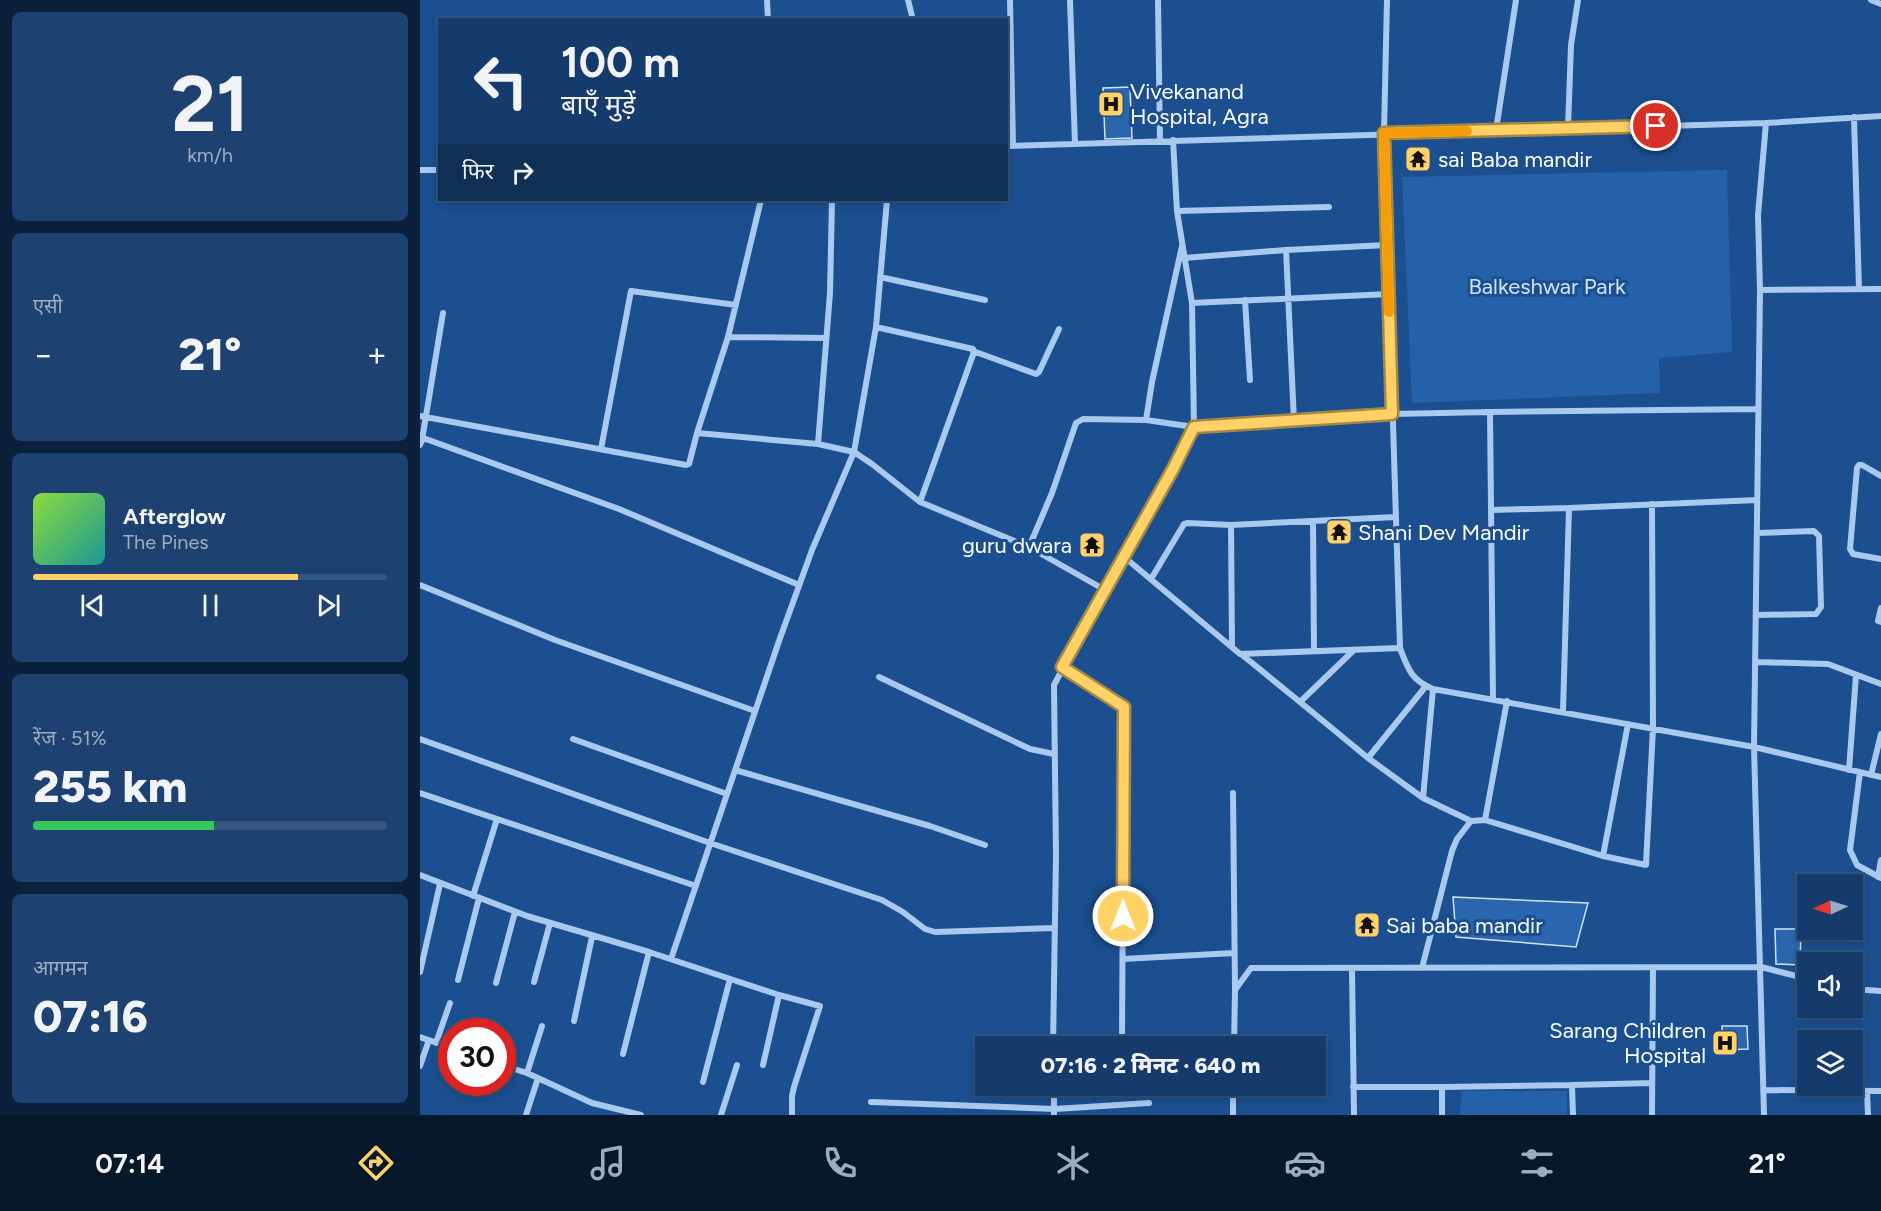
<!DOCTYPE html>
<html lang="hi">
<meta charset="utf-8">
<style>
body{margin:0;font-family:Figtree,"Noto Sans Devanagari",sans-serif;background:#1d4271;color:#f1f3f6;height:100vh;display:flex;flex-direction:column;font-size:22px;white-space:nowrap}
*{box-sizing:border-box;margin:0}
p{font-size:20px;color:#9dadc1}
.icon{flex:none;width:33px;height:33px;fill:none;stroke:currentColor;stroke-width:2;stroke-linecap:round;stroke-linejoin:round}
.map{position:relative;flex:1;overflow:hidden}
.panel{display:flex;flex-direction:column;gap:12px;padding:12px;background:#0b203b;width:420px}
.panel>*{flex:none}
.top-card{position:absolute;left:18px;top:18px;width:570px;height:183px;border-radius:0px;box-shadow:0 3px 9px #0003,0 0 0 2px #33557e;background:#143b6b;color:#f1f3f6;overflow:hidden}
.needle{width:39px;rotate:266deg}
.fabs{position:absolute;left:1377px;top:874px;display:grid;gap:12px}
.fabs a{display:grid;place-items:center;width:66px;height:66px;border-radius:0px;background:#143b6b;box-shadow:0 3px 9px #0003,0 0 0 2px #33557e;font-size:30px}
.speed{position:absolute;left:18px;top:1018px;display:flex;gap:12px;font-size:30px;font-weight:700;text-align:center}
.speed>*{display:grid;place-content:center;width:78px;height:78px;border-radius:50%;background:#143b6b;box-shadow:0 3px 9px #0003,0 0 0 2px #33557e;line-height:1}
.speed .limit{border:9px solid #d22;background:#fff;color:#111}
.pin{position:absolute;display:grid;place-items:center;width:51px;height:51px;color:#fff;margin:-26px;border:3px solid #fff;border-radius:50%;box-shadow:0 2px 6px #0007}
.me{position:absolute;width:66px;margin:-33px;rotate:0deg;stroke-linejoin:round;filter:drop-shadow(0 0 4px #0008)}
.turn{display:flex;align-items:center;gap:21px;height:126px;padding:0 24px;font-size:27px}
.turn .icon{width:78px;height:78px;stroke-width:2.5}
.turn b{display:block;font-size:42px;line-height:51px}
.then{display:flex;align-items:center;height:57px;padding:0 24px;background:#0003;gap:12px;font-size:22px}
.big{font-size:45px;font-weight:800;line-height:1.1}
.panel .card{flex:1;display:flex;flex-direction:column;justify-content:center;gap:9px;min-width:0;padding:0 21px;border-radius:9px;background:#1d4271}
.panel .dial{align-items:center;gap:0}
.dial b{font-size:78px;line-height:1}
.song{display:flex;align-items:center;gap:18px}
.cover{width:72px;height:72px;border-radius:9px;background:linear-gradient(135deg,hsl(90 70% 55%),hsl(180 70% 35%))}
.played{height:6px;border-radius:3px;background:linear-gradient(90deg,#ffd166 75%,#33557e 75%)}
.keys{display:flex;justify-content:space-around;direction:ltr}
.heat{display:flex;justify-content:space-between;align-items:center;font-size:33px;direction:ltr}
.charge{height:9px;border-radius:4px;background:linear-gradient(90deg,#34c759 51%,#33557e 0)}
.trip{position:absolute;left:555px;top:1036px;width:351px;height:60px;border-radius:0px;background:#143b6b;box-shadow:0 3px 9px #0003,0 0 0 2px #33557e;font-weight:800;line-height:60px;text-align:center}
.tab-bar{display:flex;height:96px;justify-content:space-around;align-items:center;background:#08182b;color:#9dadc1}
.tab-bar .icon{width:42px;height:42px}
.tab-bar .on{color:#ffd166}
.tab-bar b{font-size:27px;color:#f1f3f6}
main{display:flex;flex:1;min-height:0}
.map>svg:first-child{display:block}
.green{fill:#2461a8}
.building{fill:#2a66ad;stroke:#cfe3fa;stroke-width:1.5}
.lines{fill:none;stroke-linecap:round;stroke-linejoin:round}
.street{stroke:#a9c9ee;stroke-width:6}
.route-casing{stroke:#a68842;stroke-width:15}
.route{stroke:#ffd166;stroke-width:10}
.slow{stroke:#f59e0b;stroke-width:10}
.labels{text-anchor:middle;stroke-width:6;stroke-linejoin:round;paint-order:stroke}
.poi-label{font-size:22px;fill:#fff;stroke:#1b4f8f;text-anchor:start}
.park-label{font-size:22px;fill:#cfe3fa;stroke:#1b4f8f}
</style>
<main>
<section class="panel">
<div class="card dial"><b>21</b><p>km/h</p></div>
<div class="card"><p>एसी</p>
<div class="heat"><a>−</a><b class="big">21°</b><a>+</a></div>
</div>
<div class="card">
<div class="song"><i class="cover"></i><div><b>Afterglow</b><p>The Pines</p></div></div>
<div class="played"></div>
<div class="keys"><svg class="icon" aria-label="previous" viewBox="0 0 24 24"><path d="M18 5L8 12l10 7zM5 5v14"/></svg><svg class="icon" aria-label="pause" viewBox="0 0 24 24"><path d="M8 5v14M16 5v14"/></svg><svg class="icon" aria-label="next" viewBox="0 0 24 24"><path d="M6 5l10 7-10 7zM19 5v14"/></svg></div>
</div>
<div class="card"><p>रेंज · 51%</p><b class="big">255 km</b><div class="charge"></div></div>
<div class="card"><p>आगमन</p><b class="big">07:16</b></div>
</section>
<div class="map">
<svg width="1461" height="1115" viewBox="0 0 1461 1115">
<rect width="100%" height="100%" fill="#1b4f8f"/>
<path class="green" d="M1307,170L1312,352L1239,358L1240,393L992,403L982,177Z
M1042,1091H1147V1115H1040Z"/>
<path class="building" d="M710,87L712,138L685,139L683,88Z
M1033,897L1168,903L1156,947L1036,937Z
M1355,929H1381L1380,965L1356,964Z
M1302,1026H1327L1328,1049L1302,1050Z"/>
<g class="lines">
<path class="street" d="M347,0L348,20
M488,0L493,20
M590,0L593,146
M650,0L655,144
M738,0L740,141
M967,0L964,133L980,648C988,669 991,680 1013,689L1334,747L1461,777
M1451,0L1461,4
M1434,117L1439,289
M1148,128L1151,45L1158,0
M1076,130L1096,0
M753,140L757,211L772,303L774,427L726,420L732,382L762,246
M586,146L1346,123L1461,116
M0,170H20
M341,200L308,337L277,433L398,444
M757,211L909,207
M866,250L874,421
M764,258L866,250L967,245
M460,277L565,300
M1340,290L1461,289
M825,300L830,380
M772,303L969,294
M456,327L553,349L554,352L500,502L452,464L434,452L456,327L467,200
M308,337L406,338
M553,351L616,374L619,372L639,329
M1070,412L1338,409
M0,416L266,465L269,464L277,433
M2,440L23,313
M0,445L2,440L6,439L199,509L379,585
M181,449L211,291L316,305
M1461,476L1442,465H1439L1437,468L1430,549L1433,554L1461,559
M500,502L609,547L685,590
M1149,508L1337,500
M1071,510L1149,508L1143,711
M893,521L894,651
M811,525L976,517
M609,547L632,493L656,423L663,419L726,420
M703,556L820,654L980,648
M731,579L764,524L768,523L811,525L812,647
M0,585L135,640L335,711
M1461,608L1458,621L1461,622
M1336,615L1396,614L1401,607L1399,536L1394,531L1337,533
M821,654L880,702L934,650
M1336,662L1408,664L1461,684
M642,667L704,707L702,1040
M459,677L610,749L634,754
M1087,701L1065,820L1183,856
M880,702L948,758L1006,686
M1208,724L1183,856L1226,865L1233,728L1232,504
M0,739L290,843L462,900L483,912L505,929L515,932L633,928
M153,739L307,794
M948,758L1003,798L1013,689
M315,770L510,826L565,845
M1429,770L1436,675
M1440,772L1430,850L1437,865L1461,878
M1451,775L1461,734
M0,793L276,886
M813,793L815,989
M1003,798L1051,821L1065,820
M0,875L107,916L229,952L359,995L400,1006L374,1087L372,1096V1115
M1458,877L1461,860
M53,896L77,819
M251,959L359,641L392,550L434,452L398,444L410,293L412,200
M703,959L814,953
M932,968L934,1115
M1002,968L1032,851L1037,839L1051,821
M0,972L20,884
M38,980L59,898
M114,982L130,923
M76,983L95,912
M1432,989L1461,991
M154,1021L172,937
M58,1032L61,1025
M0,1037L32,1048
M633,1038L727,1041
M16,1043L30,1003
M633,1047L636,855L634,685L700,561L753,469L774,427L972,414L1070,412L1073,698
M814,1047L815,990L831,968L1341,967L1388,979
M203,1054L229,952
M82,1065L107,1073L172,1103L221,1115
M343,1065L359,995
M0,1066L9,1040
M107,1073L122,1026
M283,1082L310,979
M1152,1085L1232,1083
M634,1086V1115
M933,1087H1022V1115
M1022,1087L1152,1085L1153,1115
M1344,1090L1461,1091
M1447,1091L1448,1115
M451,1102L635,1109L729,1103
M106,1115L118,1078
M301,1115L317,1065
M813,1115V1086
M1232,1115L1233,968
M1344,1115L1334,747L1340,290L1338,215L1346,123"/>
</g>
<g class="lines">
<defs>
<path id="route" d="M703,916L704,707L642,667L753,469L774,427L972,414L964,133L1236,126"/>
</defs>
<use href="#route" class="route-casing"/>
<use href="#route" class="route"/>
<path class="slow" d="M969,312L964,133L1047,131"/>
</g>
<defs>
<symbol id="hospital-square" viewBox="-11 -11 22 22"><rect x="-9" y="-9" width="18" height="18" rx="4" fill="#ffd166" stroke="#1b4f8f"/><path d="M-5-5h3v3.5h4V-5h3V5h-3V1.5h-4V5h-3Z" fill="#111"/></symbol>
<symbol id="temple-square" viewBox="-11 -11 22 22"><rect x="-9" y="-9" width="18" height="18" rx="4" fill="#ffd166" stroke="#1b4f8f"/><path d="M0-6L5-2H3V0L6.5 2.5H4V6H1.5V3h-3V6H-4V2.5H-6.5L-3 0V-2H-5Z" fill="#111"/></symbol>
</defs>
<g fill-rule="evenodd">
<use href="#hospital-square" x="676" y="89" width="30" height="30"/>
<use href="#temple-square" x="983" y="144" width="30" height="30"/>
<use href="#temple-square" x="904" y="517" width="30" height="30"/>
<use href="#temple-square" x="657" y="530" width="30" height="30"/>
<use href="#temple-square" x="932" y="910" width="30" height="30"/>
<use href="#hospital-square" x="1290" y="1028" width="30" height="30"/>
</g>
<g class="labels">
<g class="poi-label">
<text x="710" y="99">Vivekanand<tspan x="710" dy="25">Hospital, Agra</tspan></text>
<text x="1018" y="167">sai Baba mandir</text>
<text x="938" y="540">Shani Dev Mandir</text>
<text x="652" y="553" text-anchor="end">guru dwara</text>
<text x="966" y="933">Sai baba mandir</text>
<text x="1286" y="1038" text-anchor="end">Sarang Children<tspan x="1286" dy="25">Hospital</tspan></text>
</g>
<g class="park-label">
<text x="1127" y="294">Balkeshwar Park</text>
</g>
</g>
</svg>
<div class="fabs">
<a><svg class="needle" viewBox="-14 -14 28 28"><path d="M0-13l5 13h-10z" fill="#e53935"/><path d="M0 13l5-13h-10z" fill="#9dadc1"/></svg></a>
<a><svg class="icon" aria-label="sound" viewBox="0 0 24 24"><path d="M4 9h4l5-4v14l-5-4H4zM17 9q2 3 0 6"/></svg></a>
<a><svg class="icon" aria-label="layers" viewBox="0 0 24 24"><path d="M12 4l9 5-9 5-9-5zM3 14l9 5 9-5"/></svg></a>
</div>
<div class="speed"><div class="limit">30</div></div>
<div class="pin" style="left:1236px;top:126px;background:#d93025"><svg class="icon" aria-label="arrive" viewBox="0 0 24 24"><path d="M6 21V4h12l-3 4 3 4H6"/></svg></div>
<svg class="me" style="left:703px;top:916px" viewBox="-20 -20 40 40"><circle r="17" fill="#ffd166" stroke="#fff" stroke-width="3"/><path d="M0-11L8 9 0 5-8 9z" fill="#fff"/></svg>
<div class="trip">07:16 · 2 मिनट · 640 m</div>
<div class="top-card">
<div class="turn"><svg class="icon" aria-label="left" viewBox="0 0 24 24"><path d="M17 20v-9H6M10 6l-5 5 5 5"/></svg><div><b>100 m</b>बाएँ मुड़ें</div></div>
<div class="then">फिर<svg class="icon" aria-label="right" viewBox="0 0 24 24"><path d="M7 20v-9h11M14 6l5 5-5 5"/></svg></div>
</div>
</div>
</main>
<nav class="tab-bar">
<b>07:14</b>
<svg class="icon on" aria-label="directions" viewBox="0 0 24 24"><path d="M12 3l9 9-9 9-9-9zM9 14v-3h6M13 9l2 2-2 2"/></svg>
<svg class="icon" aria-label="music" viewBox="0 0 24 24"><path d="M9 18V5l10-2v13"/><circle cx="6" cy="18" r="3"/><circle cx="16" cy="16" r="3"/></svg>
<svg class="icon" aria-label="phone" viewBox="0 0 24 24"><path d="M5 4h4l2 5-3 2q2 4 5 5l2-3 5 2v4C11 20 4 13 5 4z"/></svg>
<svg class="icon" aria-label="climate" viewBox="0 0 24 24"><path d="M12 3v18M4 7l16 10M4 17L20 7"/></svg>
<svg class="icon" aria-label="car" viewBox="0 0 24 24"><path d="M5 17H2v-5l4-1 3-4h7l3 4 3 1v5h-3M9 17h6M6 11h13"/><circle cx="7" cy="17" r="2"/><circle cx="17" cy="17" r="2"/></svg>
<svg class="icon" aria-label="filters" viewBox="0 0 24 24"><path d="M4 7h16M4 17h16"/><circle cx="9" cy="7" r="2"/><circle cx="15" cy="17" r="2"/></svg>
<b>21°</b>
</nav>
